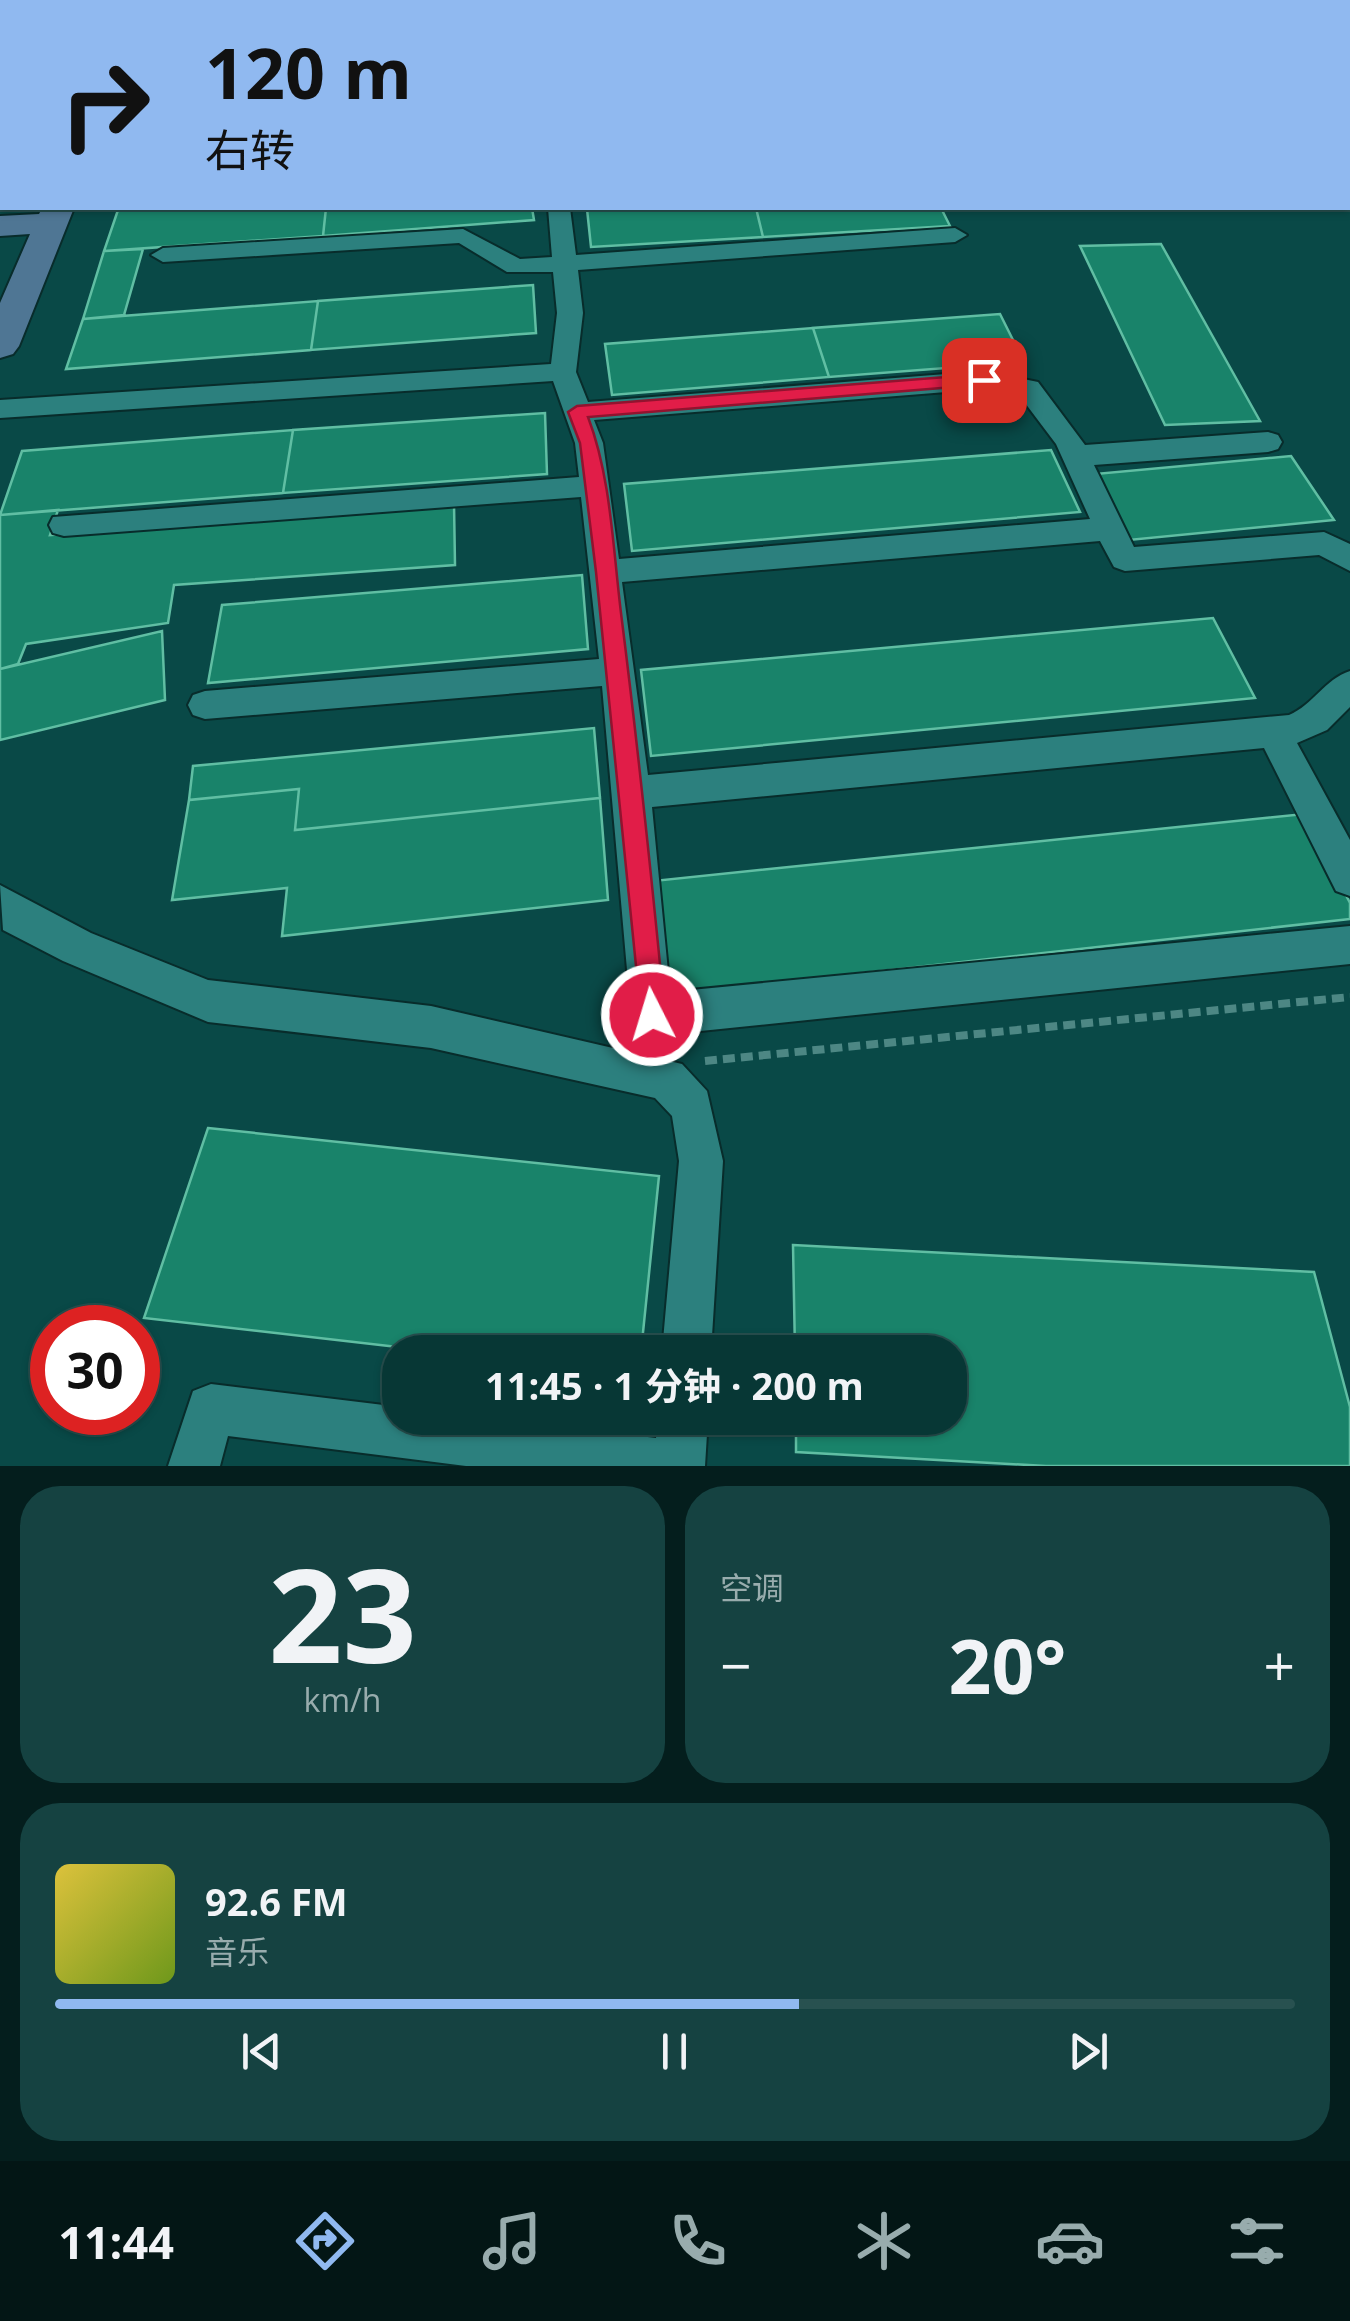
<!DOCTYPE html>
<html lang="zh">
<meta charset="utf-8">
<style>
body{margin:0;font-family:"Open Sans","Noto Sans SC",sans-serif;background:#154241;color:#f1f3f6;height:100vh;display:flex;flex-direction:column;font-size:38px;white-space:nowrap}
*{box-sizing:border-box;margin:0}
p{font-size:32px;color:#98acad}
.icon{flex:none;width:55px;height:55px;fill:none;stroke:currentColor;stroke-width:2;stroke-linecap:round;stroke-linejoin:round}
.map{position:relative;height:1466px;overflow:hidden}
.drawer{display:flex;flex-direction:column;gap:20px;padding:20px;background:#041e1d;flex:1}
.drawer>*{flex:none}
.guide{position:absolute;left:0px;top:0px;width:1350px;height:210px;box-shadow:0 2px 8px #0004,0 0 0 2px #285150;background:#90b9f0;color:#111;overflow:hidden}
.speed{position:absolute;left:30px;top:1305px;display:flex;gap:20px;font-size:50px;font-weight:700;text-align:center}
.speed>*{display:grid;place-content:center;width:130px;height:130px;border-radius:50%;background:#073735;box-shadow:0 2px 8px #0004,0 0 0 2px #285150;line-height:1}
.speed .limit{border:15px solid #d22;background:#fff;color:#111}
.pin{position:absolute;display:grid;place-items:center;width:85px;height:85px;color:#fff;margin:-42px;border-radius:20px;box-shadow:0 5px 15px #0006}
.me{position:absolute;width:110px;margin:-55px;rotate:355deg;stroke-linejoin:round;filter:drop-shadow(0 0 8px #0008)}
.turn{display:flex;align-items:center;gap:35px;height:210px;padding:0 40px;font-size:45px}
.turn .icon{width:130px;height:130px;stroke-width:2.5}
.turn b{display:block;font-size:70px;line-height:85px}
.big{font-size:75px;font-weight:700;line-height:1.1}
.drawer .card{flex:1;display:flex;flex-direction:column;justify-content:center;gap:15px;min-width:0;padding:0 35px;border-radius:40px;background:#154241}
.drawer .dial{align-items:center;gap:0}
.dial b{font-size:130px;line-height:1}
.song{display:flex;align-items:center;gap:30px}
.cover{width:120px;height:120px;border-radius:15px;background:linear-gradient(135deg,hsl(50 70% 55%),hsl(80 70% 35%))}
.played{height:10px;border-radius:5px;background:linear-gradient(90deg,#90b9f0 60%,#285150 60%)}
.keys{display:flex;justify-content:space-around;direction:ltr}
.heat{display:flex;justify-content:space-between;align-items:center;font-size:55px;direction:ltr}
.drawer .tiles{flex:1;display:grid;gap:20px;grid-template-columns:1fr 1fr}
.card:last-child{grid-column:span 2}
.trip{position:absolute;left:382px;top:1335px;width:585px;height:100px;border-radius:40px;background:#073735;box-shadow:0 2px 8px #0004,0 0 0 2px #285150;font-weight:700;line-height:100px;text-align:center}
.tab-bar{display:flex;height:160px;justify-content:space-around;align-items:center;background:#031615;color:#98acad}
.tab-bar .icon{width:70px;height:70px}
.tab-bar .current{color:#90b9f0}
.tab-bar b{font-size:45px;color:#f1f3f6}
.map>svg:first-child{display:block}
.built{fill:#0d5756}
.building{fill:#19836a;stroke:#60bea3;stroke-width:2.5}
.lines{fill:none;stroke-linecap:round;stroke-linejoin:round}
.street-casing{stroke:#082c2b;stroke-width:4}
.secondary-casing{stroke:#082c2b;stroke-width:4}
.path{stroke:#4d8784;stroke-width:8;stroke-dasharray:12 6;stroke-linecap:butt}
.street{fill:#2c807e;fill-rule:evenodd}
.secondary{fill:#4f7694;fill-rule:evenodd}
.route{fill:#e11d48;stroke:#92132f;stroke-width:2.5}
</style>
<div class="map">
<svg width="1350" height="1466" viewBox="0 0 1350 1466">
<rect width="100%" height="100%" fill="#094947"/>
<path class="built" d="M383,0H1350V141L1348,2Z"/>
<path class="building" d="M0,0H86L2,2L0,22Z
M1274,0H1350V55L1348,2Z
M158,208H326L323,236L104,251L118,210Z
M326,208H532L534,220L323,236Z
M756,208L763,237L591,247L587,209Z
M756,208H941L950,226L763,237Z
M1161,244L1260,421L1165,425L1080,246Z
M143,249L124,315L83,319L104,251Z
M533,285L536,333L311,350L318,301Z
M318,301L311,350L66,369L83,319Z
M1000,314L1024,362L829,377L813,328Z
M813,328L829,377L612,395L605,344Z
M545,413L547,474L283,493L293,430Z
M293,430L283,493L0,515L22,451Z
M1051,450L1080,512L632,551L624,484Z
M1291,456L1334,520L1129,540L1095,474Z
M454,504L455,565L174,585L168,623L26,644L18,664L0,669V515L58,510L50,535Z
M582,575L588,649L208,683L222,605Z
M1213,618L1255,698L651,756L641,670Z
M162,631L165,700L0,740V669Z
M594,728L600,798L295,830L299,789L189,800L193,766Z
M299,789L295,830L600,798L608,900L282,936L287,888L172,900L189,800Z
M1304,814L1350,903V919L665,995L653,881Z
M208,1128L659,1176L641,1352H441L144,1318Z
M793,1245L1314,1272L1350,1407V1466H1046L796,1452V1418H950V1352H795Z"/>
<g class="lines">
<defs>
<path id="street" d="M548,208H570L576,255L955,228L967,235L955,242L578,270L583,313L576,372L588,402L984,371L1038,382L1085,445L1268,432L1278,435L1282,442L1278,449L1268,452L1094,465L1134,547L1324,532L1350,544V571L1319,555L1125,571L1114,567L1100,541L622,582L648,775L1289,715C1313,705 1325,679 1350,671V707L1327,730L1297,743L1350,840V896L1336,891L1264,748L652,807L670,992L1350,926V964L652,1036L637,1030L631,1015L602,686L205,719L193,715L188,705L193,695L205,691L599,659L581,497L64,536L53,533L49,525L53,517L579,477L575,443L553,381L0,418V400L551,364L557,313L553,272H507L459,243L163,262L151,255L163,248L463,229L520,259L552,257ZM984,389L1019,395L1056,444L1090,519L619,559L603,443L594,420Z
M0,885L91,933L208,980L431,1006L682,1064L707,1091L723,1161L711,1352H662L679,1161L672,1116L655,1098L431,1048L208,1022L63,961L3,930Z
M211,1384L400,1407V1418H488L656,1438L658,1418H708L705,1466H466L228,1436L220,1466H168L193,1391Z"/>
<path id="secondary" d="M42,208H74L19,346L13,354L0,358V303L30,234L0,236V216L39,214Z"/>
</defs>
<use href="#street" class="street-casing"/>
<use href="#secondary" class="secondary-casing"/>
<path class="path" d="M705,1061L1350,997"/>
<use href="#street" class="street"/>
<use href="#secondary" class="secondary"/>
</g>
<path class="route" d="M984,374L993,380L990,384L588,417C611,477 613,549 621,613C638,747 652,881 665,1015L661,1025L652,1029L642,1025L596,572L580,443L568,412L577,406Z"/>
</svg>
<div class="speed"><div class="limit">30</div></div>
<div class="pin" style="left:984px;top:380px;background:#d93025"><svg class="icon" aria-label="arrive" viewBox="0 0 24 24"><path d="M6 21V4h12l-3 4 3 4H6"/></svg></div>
<svg class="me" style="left:652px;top:1015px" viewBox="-20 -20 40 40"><circle r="17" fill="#e11d48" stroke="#fff" stroke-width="3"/><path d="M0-11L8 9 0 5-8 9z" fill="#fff"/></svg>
<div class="trip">11:45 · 1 分钟 · 200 m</div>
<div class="guide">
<div class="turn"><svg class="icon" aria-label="right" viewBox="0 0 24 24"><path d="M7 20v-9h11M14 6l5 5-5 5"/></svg><div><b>120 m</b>右转</div></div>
</div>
</div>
<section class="drawer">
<div class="tiles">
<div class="card dial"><b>23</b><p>km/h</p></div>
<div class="card"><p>空调</p>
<div class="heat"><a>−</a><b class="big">20°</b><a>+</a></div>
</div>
<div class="card">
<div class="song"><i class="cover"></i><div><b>92.6 FM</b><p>音乐</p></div></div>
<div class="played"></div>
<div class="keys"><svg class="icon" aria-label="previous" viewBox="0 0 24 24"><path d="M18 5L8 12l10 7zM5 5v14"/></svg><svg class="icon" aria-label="pause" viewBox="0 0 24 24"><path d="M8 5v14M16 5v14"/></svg><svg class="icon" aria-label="next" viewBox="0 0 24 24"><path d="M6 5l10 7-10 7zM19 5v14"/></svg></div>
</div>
</div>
</section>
<nav class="tab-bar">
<b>11:44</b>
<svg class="icon current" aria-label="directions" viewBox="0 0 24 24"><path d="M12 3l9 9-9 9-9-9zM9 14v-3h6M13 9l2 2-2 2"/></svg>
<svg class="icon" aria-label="music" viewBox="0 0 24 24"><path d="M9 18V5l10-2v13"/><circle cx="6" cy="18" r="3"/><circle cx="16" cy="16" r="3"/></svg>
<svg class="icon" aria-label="phone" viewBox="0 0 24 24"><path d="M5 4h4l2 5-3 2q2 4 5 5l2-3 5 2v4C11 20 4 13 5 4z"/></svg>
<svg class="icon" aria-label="climate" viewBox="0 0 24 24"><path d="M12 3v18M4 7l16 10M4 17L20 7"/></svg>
<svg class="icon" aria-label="car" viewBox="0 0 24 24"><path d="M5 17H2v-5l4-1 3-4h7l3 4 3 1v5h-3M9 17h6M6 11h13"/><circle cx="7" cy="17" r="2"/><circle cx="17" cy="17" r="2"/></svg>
<svg class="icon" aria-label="filters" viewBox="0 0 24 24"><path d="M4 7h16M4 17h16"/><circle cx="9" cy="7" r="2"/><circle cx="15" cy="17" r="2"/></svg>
</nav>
